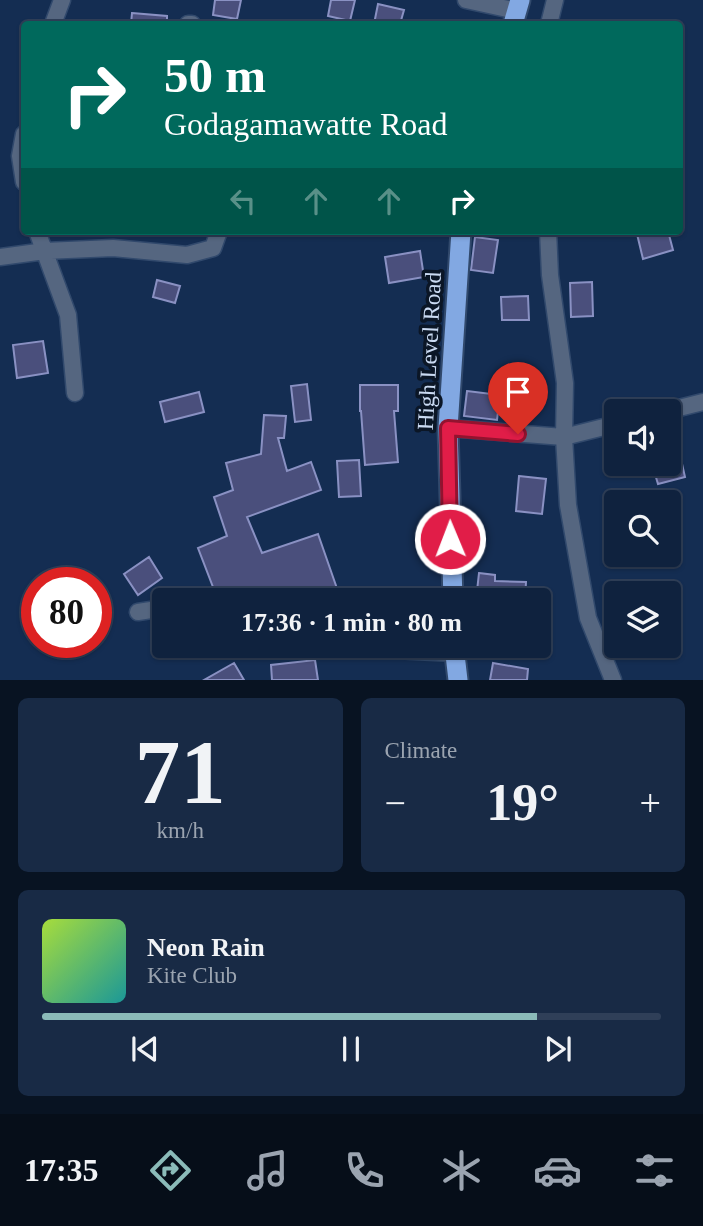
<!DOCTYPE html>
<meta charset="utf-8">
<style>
body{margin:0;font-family:Georgia,serif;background:#182a45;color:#f1f3f6;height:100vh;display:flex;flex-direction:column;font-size:26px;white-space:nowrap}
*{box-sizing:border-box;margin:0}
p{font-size:23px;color:#9ba4b0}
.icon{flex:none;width:38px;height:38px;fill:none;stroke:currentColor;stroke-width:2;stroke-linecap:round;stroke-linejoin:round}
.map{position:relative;height:680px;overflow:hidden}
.drawer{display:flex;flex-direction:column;gap:18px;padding:18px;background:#081322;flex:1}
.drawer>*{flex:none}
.guide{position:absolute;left:21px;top:21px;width:662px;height:214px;border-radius:7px;box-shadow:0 2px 5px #0004,0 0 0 2px #2f3f58;background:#00695c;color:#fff;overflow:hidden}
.fabs{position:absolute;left:604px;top:399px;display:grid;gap:14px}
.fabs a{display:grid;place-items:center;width:77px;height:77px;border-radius:7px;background:#0f223e;box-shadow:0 2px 5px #0004,0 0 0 2px #2f3f58;font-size:35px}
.speed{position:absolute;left:21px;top:567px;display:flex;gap:14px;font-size:35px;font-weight:700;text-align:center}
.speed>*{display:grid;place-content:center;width:91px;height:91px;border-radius:50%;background:#0f223e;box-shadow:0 2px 5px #0004,0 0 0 2px #2f3f58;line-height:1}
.speed .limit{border:10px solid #d22;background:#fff;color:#111}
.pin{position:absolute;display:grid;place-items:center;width:60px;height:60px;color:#fff;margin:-72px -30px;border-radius:50% 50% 50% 0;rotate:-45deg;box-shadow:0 0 7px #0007}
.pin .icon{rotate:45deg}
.me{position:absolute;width:77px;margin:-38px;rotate:359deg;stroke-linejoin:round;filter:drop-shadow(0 0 5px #0008)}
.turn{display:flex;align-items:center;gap:24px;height:147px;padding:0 28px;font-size:32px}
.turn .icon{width:91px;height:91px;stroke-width:2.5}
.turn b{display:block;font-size:49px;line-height:60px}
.lanes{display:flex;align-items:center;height:66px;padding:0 28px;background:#0003;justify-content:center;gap:35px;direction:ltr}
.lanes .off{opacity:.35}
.big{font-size:52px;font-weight:700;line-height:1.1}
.drawer .tile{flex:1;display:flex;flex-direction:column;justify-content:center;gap:10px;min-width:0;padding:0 24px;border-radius:10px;background:#182a45}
.drawer .dial{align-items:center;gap:0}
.dial b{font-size:91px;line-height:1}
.song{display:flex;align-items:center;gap:21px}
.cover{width:84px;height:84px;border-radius:10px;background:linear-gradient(135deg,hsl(80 70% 55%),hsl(180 70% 35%))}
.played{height:7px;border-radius:4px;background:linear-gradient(90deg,#8bbbb9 80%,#2f3f58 80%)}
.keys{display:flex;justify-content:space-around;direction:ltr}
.heat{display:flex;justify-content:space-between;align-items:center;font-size:38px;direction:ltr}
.drawer .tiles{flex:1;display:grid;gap:18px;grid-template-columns:1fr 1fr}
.tile:last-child{grid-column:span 2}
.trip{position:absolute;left:152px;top:588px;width:399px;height:70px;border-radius:7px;background:#0f223e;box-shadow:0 2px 5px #0004,0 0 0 2px #2f3f58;font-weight:700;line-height:70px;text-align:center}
.tabs{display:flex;height:112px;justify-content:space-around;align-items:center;background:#060e19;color:#9ba4b0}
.tabs .icon{width:49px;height:49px}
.tabs .on{color:#8bbbb9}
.tabs b{font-size:32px;color:#f1f3f6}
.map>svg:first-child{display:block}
.building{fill:#4a4f7c;stroke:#8a91c3;stroke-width:2}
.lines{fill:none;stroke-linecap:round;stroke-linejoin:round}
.minor-casing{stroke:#31496c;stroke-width:19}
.trunk-casing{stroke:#31496c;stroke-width:23}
.minor{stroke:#556680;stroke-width:16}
.trunk{stroke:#82a8e2;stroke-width:19}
.route-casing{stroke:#92132f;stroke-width:18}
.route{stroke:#e11d48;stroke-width:12}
.labels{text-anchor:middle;stroke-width:7;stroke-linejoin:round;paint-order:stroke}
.street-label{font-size:23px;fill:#cadaf2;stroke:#0b1626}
</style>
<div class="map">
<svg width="703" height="680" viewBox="0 0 703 680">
<rect width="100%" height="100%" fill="#142d52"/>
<path class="building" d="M215,0H241L237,19L213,15Z
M331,0H355L350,21L328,16Z
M378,4L404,10L400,24H374Z
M132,13L167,16V24H131Z
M647,231H668L673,250L643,259L637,234Z
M475,237L498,240L493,273L471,270Z
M420,251L424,277L389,283L385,257Z
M157,280L180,286L175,303L153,297Z
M592,282L593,316L571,317L570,283Z
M528,296L529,320H502L501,297Z
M43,341L48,373L17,378L13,345Z
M307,384L311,420L295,422L291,386Z
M360,385H398V411H394L398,462L365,465L361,411H360Z
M467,391L500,395L497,420L464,416Z
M199,392L204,412L165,422L160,402Z
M264,415L286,416L284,438H278L287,471L311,462L321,490L247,517L262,553L318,534L341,600H218L198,548L227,536L214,497L233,490L226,463L261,454Z
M680,455L685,477L658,484L652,464H668V458Z
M359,460L361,496L339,497L337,461Z
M519,476L546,479L542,514L516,511Z
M149,557L162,578L138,595L124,574Z
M479,573L495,575V581L526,582L525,600H476Z
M315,660L318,680H272L271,665Z
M234,663L244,680H204Z
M493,663L528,669L527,680H490Z"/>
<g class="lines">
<defs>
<path id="minor" d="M466,0L517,11
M53,24L62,0
M188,24H192
M549,24L555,0
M24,134L20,156L24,182
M37,231L68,315L75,393
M548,231L550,275L565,383L564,437L568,505L588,618L613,680
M0,257L45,251L113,248L187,255L213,248L219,231
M667,411L703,402
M448,428L564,437L616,424
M138,612L164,608
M314,646L455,653"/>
<path id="trunk" d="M513,24L520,0
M453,600L448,428L461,231
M454,646L458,680"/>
</defs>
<use href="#minor" class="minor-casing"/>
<use href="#trunk" class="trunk-casing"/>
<use href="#minor" class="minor"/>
<use href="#trunk" class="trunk"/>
</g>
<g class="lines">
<defs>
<path id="route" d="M450,539L448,428L518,434"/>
</defs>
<use href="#route" class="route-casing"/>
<use href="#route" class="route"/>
</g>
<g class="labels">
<g class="street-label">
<text transform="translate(429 351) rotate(-87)" y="8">High Level Road</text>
</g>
</g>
</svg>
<div class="fabs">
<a><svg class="icon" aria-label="sound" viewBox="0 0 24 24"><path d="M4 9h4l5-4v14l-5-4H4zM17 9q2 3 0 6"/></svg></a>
<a><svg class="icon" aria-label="search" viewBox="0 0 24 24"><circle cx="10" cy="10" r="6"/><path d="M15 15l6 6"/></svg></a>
<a><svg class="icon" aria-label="layers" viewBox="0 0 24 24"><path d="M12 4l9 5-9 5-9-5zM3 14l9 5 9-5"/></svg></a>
</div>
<div class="speed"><div class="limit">80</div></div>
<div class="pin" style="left:518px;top:434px;background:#d93025"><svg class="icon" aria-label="arrive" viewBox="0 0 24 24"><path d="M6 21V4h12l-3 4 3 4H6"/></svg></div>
<svg class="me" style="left:450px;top:539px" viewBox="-20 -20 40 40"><circle r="17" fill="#e11d48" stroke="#fff" stroke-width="3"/><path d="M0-11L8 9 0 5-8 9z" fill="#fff"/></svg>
<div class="trip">17:36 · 1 min · 80 m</div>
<div class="guide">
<div class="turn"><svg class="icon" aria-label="right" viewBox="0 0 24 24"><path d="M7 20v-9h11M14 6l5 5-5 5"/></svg><div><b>50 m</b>Godagamawatte Road</div></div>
<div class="lanes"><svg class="icon off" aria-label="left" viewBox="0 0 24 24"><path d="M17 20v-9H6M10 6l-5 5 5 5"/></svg><svg class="icon off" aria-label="ahead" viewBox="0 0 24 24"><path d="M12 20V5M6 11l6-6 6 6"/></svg><svg class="icon off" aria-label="ahead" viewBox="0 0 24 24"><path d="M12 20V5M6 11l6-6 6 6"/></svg><svg class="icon" aria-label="right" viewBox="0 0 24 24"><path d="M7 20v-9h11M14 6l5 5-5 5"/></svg></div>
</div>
</div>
<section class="drawer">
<div class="tiles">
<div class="tile dial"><b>71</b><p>km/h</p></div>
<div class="tile"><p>Climate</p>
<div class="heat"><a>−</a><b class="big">19°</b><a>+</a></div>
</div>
<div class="tile">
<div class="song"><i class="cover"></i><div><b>Neon Rain</b><p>Kite Club</p></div></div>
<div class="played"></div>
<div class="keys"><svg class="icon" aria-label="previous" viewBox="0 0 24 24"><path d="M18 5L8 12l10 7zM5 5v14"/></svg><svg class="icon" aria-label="pause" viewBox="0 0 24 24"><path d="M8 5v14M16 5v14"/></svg><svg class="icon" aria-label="next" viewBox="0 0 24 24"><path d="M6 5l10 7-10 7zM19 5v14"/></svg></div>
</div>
</div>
</section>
<nav class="tabs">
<b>17:35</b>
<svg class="icon on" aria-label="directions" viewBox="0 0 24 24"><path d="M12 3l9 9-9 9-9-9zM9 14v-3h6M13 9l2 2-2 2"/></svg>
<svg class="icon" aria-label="music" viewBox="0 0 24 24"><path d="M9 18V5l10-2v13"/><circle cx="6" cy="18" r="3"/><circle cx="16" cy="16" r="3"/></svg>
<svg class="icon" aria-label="phone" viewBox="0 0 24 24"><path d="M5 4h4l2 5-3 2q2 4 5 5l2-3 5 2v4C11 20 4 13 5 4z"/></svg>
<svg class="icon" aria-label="climate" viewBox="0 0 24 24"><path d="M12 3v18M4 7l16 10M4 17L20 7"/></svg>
<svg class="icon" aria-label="car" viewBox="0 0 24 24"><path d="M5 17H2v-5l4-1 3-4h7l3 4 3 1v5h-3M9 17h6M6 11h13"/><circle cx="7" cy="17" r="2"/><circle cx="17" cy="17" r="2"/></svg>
<svg class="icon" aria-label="filters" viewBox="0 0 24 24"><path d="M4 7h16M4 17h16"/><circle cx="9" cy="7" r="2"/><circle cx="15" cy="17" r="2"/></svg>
</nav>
